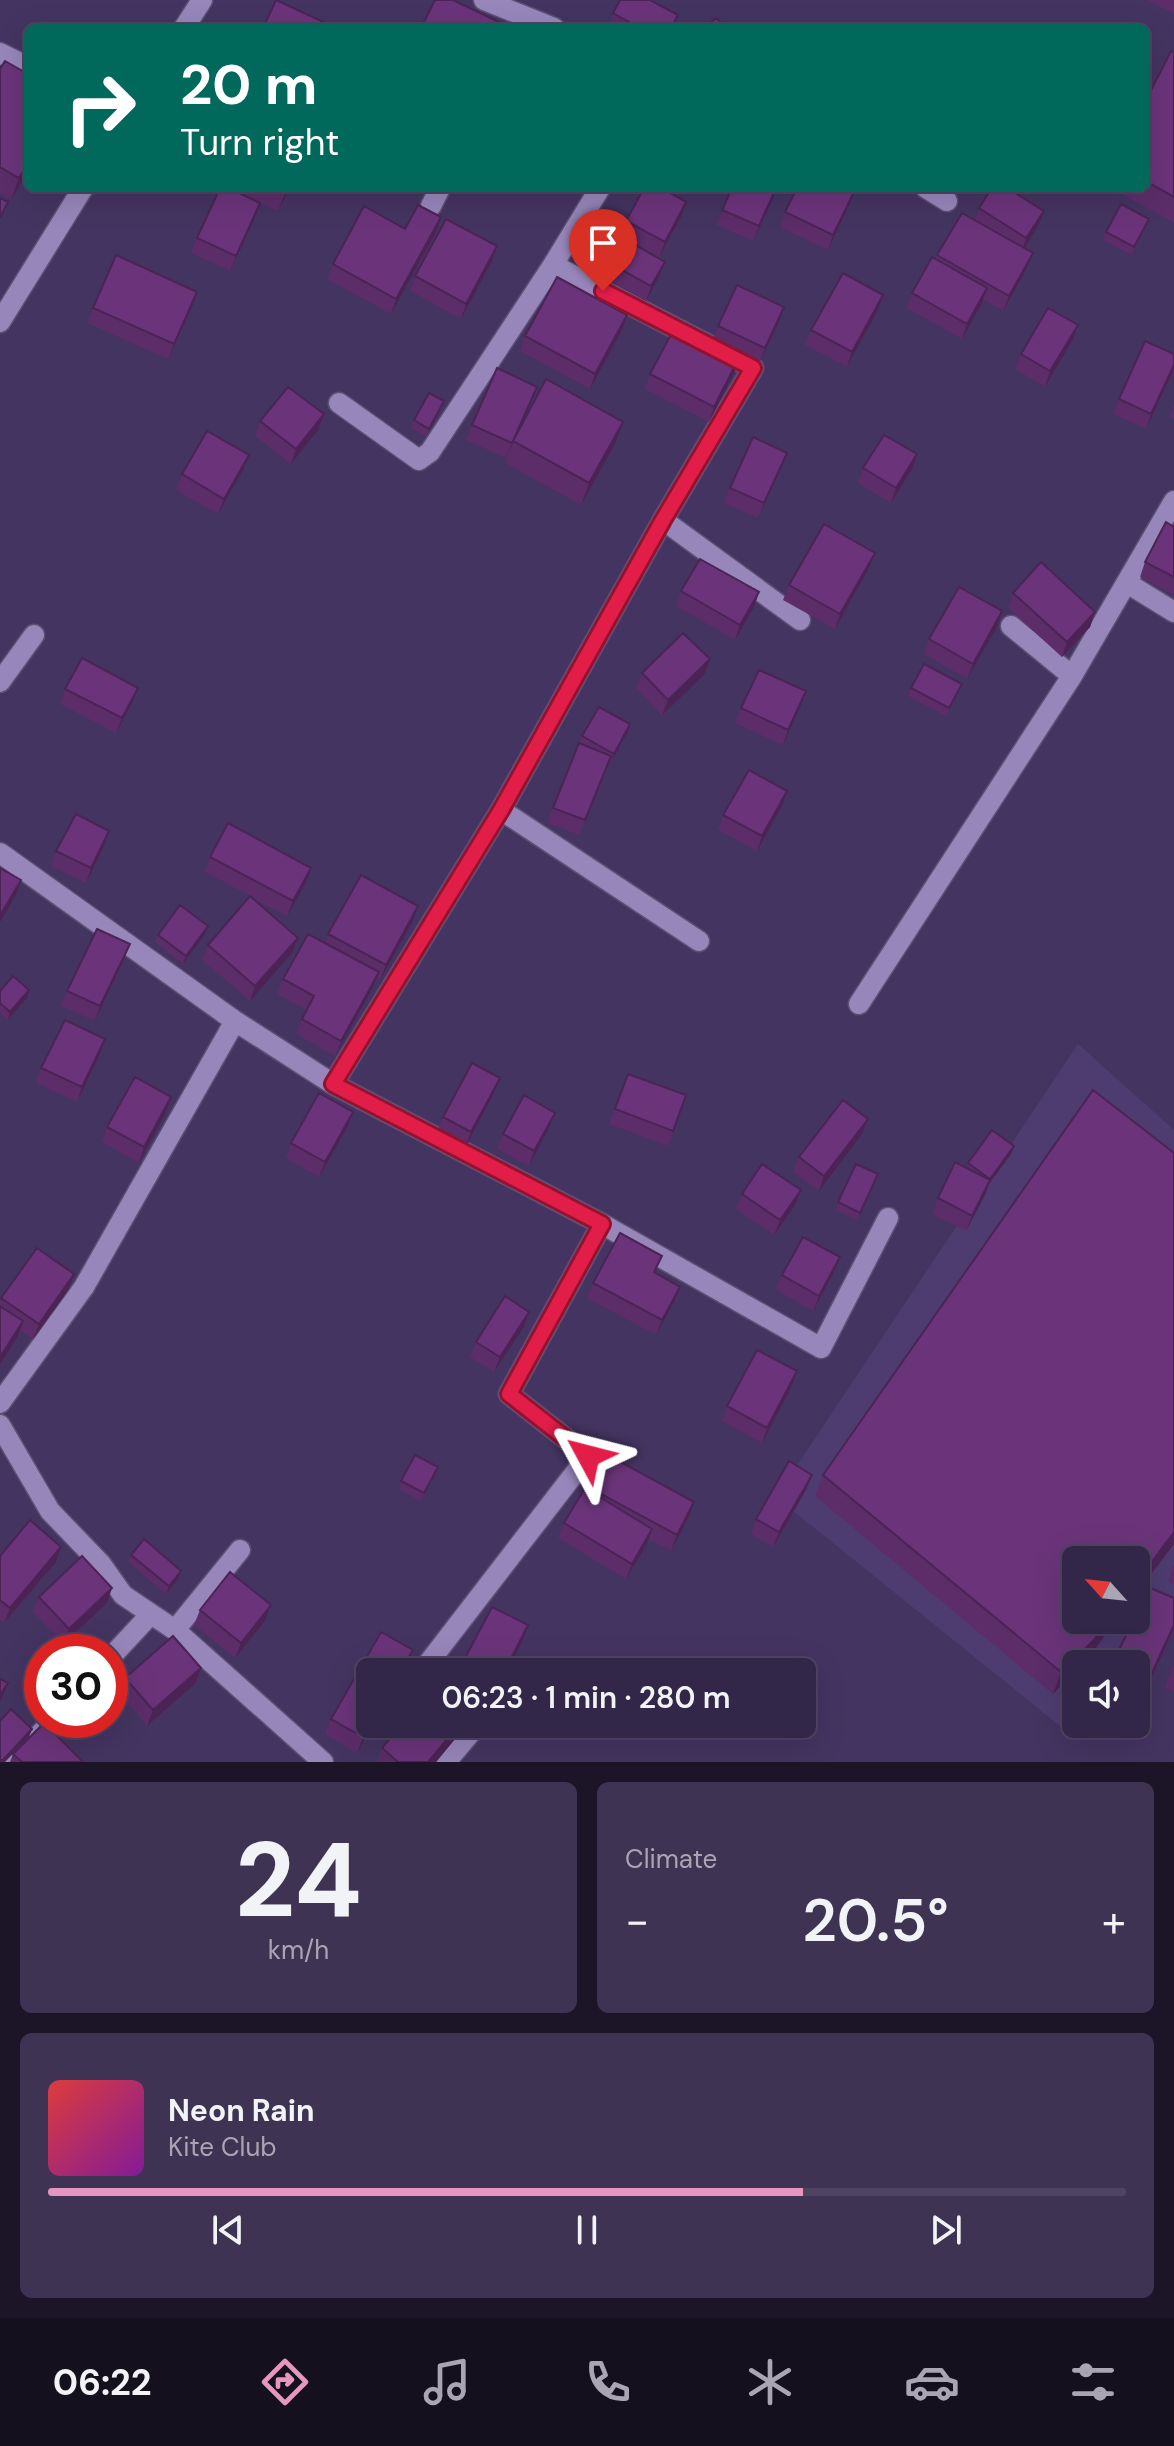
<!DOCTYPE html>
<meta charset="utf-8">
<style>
body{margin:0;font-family:"DM Sans",sans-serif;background:#3e3353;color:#f1f3f6;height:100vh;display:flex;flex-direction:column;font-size:30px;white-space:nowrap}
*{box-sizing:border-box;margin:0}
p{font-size:26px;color:#a9a5b4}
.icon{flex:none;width:44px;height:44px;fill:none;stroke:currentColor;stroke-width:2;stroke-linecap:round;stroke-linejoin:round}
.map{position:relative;height:1762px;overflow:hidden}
.panel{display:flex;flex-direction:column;gap:20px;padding:20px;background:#1c1528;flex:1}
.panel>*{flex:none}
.banner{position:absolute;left:24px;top:24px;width:1126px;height:168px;border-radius:12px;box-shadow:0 8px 32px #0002,0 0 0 2px #4e4461;background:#00695c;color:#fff;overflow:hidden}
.needle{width:52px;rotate:297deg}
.buttons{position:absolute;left:1062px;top:1546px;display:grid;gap:16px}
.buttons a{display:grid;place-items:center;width:88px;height:88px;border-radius:12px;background:#332749;box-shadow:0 8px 32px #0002,0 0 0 2px #4e4461;font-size:40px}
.speed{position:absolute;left:24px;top:1634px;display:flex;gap:16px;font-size:40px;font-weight:700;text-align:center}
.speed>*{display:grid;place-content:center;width:104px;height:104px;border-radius:50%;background:#332749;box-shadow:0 8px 32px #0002,0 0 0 2px #4e4461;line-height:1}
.speed .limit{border:12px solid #d22;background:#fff;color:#111}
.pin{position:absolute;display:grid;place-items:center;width:68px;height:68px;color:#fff;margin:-82px -34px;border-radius:50% 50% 50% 0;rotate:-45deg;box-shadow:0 0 8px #0007}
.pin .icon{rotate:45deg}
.me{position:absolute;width:88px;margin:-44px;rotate:308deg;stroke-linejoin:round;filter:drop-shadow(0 0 6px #0008)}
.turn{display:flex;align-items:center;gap:28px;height:168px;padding:0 24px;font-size:36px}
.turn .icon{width:104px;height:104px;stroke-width:2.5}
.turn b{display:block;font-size:56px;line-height:68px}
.big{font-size:60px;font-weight:600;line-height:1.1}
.panel .widget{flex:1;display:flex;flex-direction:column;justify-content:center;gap:12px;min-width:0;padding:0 28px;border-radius:12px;background:#3e3353}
.panel .dial{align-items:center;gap:0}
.dial b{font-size:104px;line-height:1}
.song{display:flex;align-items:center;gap:24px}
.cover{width:96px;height:96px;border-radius:12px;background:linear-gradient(135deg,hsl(0 70% 55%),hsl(290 70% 35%))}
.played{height:8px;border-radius:4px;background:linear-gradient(90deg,#e797bd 70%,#4e4461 70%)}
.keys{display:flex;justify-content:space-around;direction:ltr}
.heat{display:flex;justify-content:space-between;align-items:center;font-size:44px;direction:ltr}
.panel .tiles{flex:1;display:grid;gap:20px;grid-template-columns:1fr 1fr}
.widget:last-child{grid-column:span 2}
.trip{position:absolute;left:356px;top:1658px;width:460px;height:80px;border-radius:12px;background:#332749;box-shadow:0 8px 32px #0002,0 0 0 2px #4e4461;font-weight:600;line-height:80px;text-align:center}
.tab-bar{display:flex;height:128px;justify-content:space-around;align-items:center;background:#14101d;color:#a9a5b4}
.tab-bar .icon{width:56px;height:56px}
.tab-bar .active{color:#e797bd}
.tab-bar b{font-size:36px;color:#f1f3f6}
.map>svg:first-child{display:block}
.built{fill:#4e3c70;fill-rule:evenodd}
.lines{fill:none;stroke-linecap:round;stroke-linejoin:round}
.minor-casing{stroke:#5c4f74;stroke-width:23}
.tertiary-casing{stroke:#5c4f74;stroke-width:23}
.minor{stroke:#9786ba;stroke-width:20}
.tertiary{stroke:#9786ba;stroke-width:20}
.wall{fill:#5c2d69}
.shaded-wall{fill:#4b2455}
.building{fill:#6b347a;stroke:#4b2455;stroke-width:2}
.route-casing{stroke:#92132f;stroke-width:20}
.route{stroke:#e11d48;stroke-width:14}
</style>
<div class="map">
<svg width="1174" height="1762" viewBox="0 0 1174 1762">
<rect width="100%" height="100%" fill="#443461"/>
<path class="built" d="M1078,1044L1174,1130V1626L1115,1664H1076V1716L1065,1730L776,1497ZM1076,1560H1136V1620H1076Z"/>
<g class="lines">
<defs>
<path id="minor" d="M484,0L554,28
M0,53L28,67
M926,188L947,201
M431,206L440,188
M339,403L419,460L430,452L553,265
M663,520L800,620
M1127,583L1174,612
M1011,626L1072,676
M0,682L34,635
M501,810L699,941
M0,853L235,1021L333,1084L602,1224L821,1348L888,1218
M859,1004L1072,676L1174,501
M333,1084L501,810L663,520L753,368L553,265L600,188
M0,1403L84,1287L235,1021
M0,1425L50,1511L101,1564L123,1595L175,1630L323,1762
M175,1630L240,1550
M110,1658L150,1615
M432,1672L426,1666L588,1456L509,1394L602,1224
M14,1762L53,1720
M446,1762L478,1724"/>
<path id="tertiary" d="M184,28L202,0
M0,322L83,188"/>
</defs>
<use href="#minor" class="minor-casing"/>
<use href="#tertiary" class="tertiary-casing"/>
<use href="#minor" class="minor"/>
<use href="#tertiary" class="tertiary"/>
</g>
<path class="wall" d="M1147,0H1174V14Z
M613,13L678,15L673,28H608Z
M1174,52V223L1112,188H1146V100Z
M0,69L28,74V171L11,200L0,193Z
M230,188H290L278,211L260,203L230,271L191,253L197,238Z
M778,188L753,241L717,225L722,210Z
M855,190L849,205L828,250L780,227L785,212Z
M979,208L1044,211L1038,226L1024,248L1033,253L1027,268L1003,311L983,299L962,339L907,308L912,293L936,259L937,255L975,220Z
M681,217L659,257L621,236L626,221Z
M1149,219L1131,255L1103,240L1106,232Z
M405,229L436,232L391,314L327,279L333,264Z
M497,246L492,261L461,319L410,291L415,276Z
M595,255L665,262L659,277L646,301L590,271Z
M197,292L168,359L87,323L93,308Z
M878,310L847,367L805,345L811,330Z
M627,315L622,330L590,389L520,351L525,336Z
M779,322L759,363L741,355L736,369L709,422L645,389L650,374L713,339L718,326Z
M1078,325L1072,341L1045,387L1015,369L1021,354Z
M1173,371L1146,429L1113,414L1119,399Z
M537,387L517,433L615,444L581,505L505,463L509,451L506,458L466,440L472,425Z
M444,401L426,436L411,428L414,420Z
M1174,404V420L1170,416Z
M324,414L318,430L291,464L255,436L260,421Z
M787,453L758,518L724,503L730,488Z
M917,454L912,469L891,503L858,483L863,468Z
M243,470L218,514L176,490L182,474Z
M1174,527V595L1140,577L1145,562Z
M875,553L869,568L835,629L783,600L789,585Z
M681,591L759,592L754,607L735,640L676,606Z
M1013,593L1095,612L1090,627L1062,657L1008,608Z
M997,627L967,679L924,654L929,639Z
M710,659L704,675L662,715L636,688L642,673Z
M962,684L946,716L908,696L911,688Z
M65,689L132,703L116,733L60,704Z
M806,691L783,745L735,723L741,708Z
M630,724L628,732L611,762L609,760L579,835L547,823L582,736Z
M782,806L757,851L718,830L723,815Z
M104,846L86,883L51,866L56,851Z
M210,857L306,883L287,916L252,898L298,938L292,953L250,1001L202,960L208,945L250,896L205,872Z
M418,906L413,921L380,980L377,978L373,987L335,1056L296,1034L306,1010L277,994L283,979L325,943L328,934Z
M205,934L183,964L155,942L158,935Z
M124,959L95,1021L61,1006L67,991Z
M29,990L27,998L8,1020L0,1013V991Z
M100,1054L77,1102L36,1083L41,1068Z
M628,1074L686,1095L668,1146L609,1124Z
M500,1078L494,1093L465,1148L437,1133L443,1117Z
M166,1112L139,1163L102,1142L107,1127Z
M555,1113L549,1128L529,1166L497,1149L503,1134Z
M868,1119L862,1134L819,1191L793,1172L799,1157Z
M347,1128L319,1177L286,1158L291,1143Z
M1014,1146L1011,1154L989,1184L985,1195L966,1231L932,1214L938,1198L967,1168L968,1163Z
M1174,1153V1544L1136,1594V1560L1086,1661L1083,1664H1076L1053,1694L815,1496L823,1475Z
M878,1174L857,1220L835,1210L838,1202Z
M742,1194L795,1205L774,1235L736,1209Z
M834,1272L813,1311L776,1290L782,1275Z
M656,1273L680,1287L674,1302L656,1335L587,1298L593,1283Z
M74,1274L69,1289L33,1339L20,1330L18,1336L0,1364V1302L1,1298Z
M529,1312L524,1327L494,1372L470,1357L476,1342Z
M797,1371L792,1386L762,1443L722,1421L727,1406Z
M438,1467L421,1501L398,1489L401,1481Z
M812,1475L806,1490L773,1547L751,1534L756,1519Z
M590,1488L689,1517L671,1551L649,1539L647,1544L626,1579L558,1538L564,1523Z
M131,1555L178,1579L166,1594L128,1562Z
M0,1556L56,1562L4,1623L0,1620Z
M1174,1565V1585L1168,1582Z
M39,1597L107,1603L63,1644L33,1612Z
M271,1605L265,1621L235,1658L194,1625L200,1610Z
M1133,1620L1174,1628L1145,1692L1136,1688V1664H1113Z
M528,1625L523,1640L506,1672H460L463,1662Z
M413,1650L407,1665L370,1724H373L357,1753L325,1734L331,1719Z
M1174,1664V1692L1165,1688Z
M201,1668L196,1683L147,1726L119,1693L125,1678Z
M402,1724H466L464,1728L436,1762H377L382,1748Z
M13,1754L83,1762H10Z"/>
<path class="shaded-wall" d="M28,163V171L11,200L19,178Z
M287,188H290L278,211Z
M776,188H778L753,241L759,226Z
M855,190L849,205L828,250L833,235Z
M686,202L681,217L659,257L665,242Z
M260,203L255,218L230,271L236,256Z
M1044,211L1038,226L1021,254L1026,238Z
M441,217L436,232L391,314L396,299Z
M497,246L492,261L461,319L466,304Z
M1033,253L1027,268L1003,311L1009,296Z
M665,262L659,277L646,301L651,286Z
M987,288L982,303L962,339L967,324Z
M197,292L192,307L168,359L174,344Z
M883,295L878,310L847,367L852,352Z
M784,307L779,322L759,363L765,348Z
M627,315L622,330L590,389L595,374Z
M1078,325L1072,341L1045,387L1050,371Z
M741,354L736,369L709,422L714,407Z
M1174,365L1173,371L1146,429L1151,414Z
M537,387L531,402L506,458L512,443Z
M324,414L318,430L291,464L296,449Z
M623,422L615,444L581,505L589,483Z
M787,453L781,468L758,518L764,503Z
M917,454L912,469L891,503L896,488Z
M249,455L243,470L218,514L224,499Z
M875,553L869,568L835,629L840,614Z
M759,592L754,607L735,640L740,625Z
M1002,611L997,627L967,679L973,664Z
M1095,612L1090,627L1062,657L1067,642Z
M710,659L704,675L662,715L668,700Z
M138,688L132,703L116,733L122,718Z
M806,691L800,707L783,745L788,730Z
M630,724L628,732L611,762L614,754Z
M787,791L782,806L757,851L762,836Z
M109,831L104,846L86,883L91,868Z
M311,868L306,883L287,916L293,901Z
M21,880L16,895L0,922V916Z
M418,906L413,921L380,980L386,965Z
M208,926L205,934L183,964L186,956Z
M298,938L292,953L250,1001L255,986Z
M130,944L124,959L95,1021L100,1006Z
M379,972L373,987L335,1056L341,1041Z
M29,990L27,998L8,1020L10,1012Z
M105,1039L100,1054L77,1102L82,1087Z
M500,1078L494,1093L465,1148L471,1132Z
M171,1097L166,1112L139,1163L144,1147Z
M353,1112L347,1128L319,1177L325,1162Z
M555,1113L549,1128L529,1166L534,1151Z
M868,1119L862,1134L819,1191L824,1176Z
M1014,1146L1011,1154L989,1184L985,1195L966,1231L972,1216L990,1179Z
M801,1190L795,1205L774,1235L780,1220Z
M840,1257L834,1272L813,1311L819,1296Z
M74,1274L69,1289L33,1339L39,1324Z
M680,1287L674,1302L656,1335L662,1320Z
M529,1312L524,1327L494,1372L500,1357Z
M23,1321L18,1336L0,1364V1357Z
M797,1371L792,1386L762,1443L767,1428Z
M812,1475L806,1490L773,1547L779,1532Z
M694,1502L689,1517L671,1551L677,1535Z
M652,1529L647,1544L626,1579L632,1564Z
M1174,1532V1544L1136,1594V1583Z
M61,1547L56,1562L4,1623L10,1608Z
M181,1571L178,1579L166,1594L169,1586Z
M112,1588L107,1603L63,1644L69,1629Z
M271,1605L265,1621L235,1658L241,1643Z
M1108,1620H1117L1086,1661L1083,1664H1076V1671L1053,1694L1061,1672Z
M528,1625L523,1640L506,1672H504Z
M1174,1625V1628L1145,1692L1150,1677Z
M413,1650L407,1665L403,1672H400Z
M201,1668L196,1683L147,1726L153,1710Z
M8,1683L2,1698L0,1702V1695Z
M370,1724H373L357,1753L363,1737Z
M460,1724H466L464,1728L436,1762H428Z
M32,1729L29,1737L5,1762H2Z"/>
<path class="building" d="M276,0L330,25L328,28H263Z
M435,0H453L501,23L499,28H421Z
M620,0H650L678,15L671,28H640L613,13Z
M716,18L726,28H705Z
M1171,51L1174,52V197L1146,181V100Z
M5,61L28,74V163L19,178L0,167V69Z
M220,188H229L260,203L236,256L197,238Z
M644,188H661L686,202L665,242L626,221Z
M732,188H776L759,226L722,210Z
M797,188H851L855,190L833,235L785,212Z
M992,188H1007L1044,211L1026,238L979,208Z
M0,198L8,202L0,218Z
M1121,204L1149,219L1134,247L1106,232Z
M418,205L441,217L396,299L333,264L364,206L405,229Z
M962,213L1033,253L1009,296L937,255Z
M446,219L497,246L466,304L415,276Z
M609,230L665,262L651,286L595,255Z
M116,255L197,292L174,344L93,308Z
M932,257L987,288L967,324L912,293Z
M843,273L883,295L852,352L811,330Z
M557,277L627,315L595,374L525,336Z
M737,285L784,307L765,348L718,326Z
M1048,308L1078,325L1050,371L1021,354Z
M678,321L741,354L714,407L650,374Z
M1145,341L1174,354V365L1151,414L1119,399Z
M497,368L537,387L512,443L472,425Z
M546,379L623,422L589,483L513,441Z
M288,387L324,414L296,449L260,421Z
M429,393L444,401L429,429L414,420Z
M207,431L249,455L224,499L182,474Z
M884,435L917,454L896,488L863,468Z
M753,437L787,453L764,503L730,488Z
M1166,522L1174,527V577L1145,562Z
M824,524L875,553L840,614L789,585Z
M700,559L759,592L740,625L681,591Z
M1041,562L1095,612L1067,642L1013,593Z
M959,587L1002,611L973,664L929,639Z
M683,633L710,659L668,700L642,673Z
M82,658L138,688L122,718L65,689Z
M924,664L962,684L949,708L911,688Z
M759,670L806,691L788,730L741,708Z
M599,707L630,724L614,754L582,736Z
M579,743L611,756L585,820L553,808Z
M749,770L787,791L762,836L723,815Z
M76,814L109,831L91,868L56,851Z
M228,823L311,868L293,901L210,857Z
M0,868L21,880L0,916Z
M361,875L418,906L386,965L328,934Z
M250,896L298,938L255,986L208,945Z
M180,905L208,926L186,956L158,935Z
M97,929L130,944L100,1006L67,991Z
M308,934L379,972L341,1041L302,1019L314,996L283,979Z
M13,976L29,990L10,1012L0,1003V991Z
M65,1020L105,1039L82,1087L41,1068Z
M472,1063L500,1078L471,1132L443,1117Z
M628,1074L686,1095L673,1131L615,1109Z
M135,1077L171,1097L144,1147L107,1127Z
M1093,1090L1174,1153V1532L1136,1583V1560H1076V1620H1108L1094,1640L1061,1672L823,1475Z
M319,1093L353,1112L325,1162L291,1143Z
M524,1095L555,1113L534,1151L503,1134Z
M843,1100L868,1119L824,1176L799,1157Z
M992,1130L1014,1146L990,1179L968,1163Z
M955,1162L990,1180L972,1216L938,1198Z
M762,1164L801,1190L780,1220L742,1194Z
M856,1164L878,1174L860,1213L838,1202Z
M620,1233L662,1256L654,1272L680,1287L662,1320L593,1283Z
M803,1237L840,1257L819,1296L782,1275Z
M37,1248L74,1274L39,1324L1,1298Z
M505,1296L529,1312L500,1357L476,1342Z
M0,1306L23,1321L0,1357Z
M757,1350L797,1371L767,1428L727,1406Z
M415,1455L438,1467L424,1493L401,1481Z
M608,1455L694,1502L677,1535L590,1488Z
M789,1461L812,1475L779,1532L756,1519Z
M585,1488L652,1529L632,1564L564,1523Z
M30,1520L61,1547L10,1608L0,1600V1556Z
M144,1539L181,1571L169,1586L131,1555Z
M82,1556L112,1588L69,1629L39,1597Z
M230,1572L271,1605L241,1643L200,1610Z
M1148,1587L1174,1598V1625L1150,1677L1136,1671V1664H1121L1114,1661L1133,1620H1136V1613Z
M492,1607L528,1625L504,1672H483L463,1662Z
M381,1632L413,1650L400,1672H370V1724L363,1737L331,1719Z
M173,1636L201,1668L153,1710L125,1678Z
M0,1679L8,1683L0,1695Z
M11,1709L32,1729L2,1761L0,1759V1721Z
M44,1723L83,1762H22L13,1754Z
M402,1724H460L428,1762H398L382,1748Z"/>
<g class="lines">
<defs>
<path id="route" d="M588,1456L509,1394L602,1224L333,1084L501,810L663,520L753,368L603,291"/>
</defs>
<use href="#route" class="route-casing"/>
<use href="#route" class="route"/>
</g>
</svg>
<div class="buttons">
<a><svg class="needle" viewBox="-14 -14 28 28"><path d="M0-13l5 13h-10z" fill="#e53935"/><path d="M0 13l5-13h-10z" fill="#a9a5b4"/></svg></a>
<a><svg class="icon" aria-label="sound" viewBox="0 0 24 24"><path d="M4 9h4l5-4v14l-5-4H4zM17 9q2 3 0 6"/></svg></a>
</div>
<div class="speed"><div class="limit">30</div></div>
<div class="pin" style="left:603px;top:291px;background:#d93025"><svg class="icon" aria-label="arrive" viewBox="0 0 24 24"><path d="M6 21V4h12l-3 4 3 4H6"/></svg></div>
<svg class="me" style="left:588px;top:1456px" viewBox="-20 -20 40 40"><path d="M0-17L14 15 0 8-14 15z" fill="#e11d48" stroke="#fff" stroke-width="4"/></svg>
<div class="trip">06:23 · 1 min · 280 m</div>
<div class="banner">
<div class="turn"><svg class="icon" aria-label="right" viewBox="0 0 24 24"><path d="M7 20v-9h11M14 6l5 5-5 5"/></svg><div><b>20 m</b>Turn right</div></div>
</div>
</div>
<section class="panel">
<div class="tiles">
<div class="widget dial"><b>24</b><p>km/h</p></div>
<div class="widget"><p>Climate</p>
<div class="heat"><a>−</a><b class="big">20.5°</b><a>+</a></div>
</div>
<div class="widget">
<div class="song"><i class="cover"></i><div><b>Neon Rain</b><p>Kite Club</p></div></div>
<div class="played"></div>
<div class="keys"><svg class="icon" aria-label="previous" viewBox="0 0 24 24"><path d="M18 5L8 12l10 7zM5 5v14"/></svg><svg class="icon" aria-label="pause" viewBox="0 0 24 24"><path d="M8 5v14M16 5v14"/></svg><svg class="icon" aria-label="next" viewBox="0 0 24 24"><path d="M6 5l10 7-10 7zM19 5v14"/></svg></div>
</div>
</div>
</section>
<nav class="tab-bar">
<b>06:22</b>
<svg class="icon active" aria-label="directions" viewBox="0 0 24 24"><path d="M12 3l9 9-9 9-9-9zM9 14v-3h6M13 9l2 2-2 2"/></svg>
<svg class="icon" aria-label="music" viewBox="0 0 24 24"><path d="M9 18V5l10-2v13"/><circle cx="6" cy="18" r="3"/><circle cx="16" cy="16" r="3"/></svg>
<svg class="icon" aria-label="phone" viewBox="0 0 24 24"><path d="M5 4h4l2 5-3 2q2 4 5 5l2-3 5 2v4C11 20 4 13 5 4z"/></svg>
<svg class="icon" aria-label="climate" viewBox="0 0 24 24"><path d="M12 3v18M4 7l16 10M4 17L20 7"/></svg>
<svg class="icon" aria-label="car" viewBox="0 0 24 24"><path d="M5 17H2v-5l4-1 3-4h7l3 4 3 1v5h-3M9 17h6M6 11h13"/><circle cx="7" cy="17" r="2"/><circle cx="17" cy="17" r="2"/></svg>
<svg class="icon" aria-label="filters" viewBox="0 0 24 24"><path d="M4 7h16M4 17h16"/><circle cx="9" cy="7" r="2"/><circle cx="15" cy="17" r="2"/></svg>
</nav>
